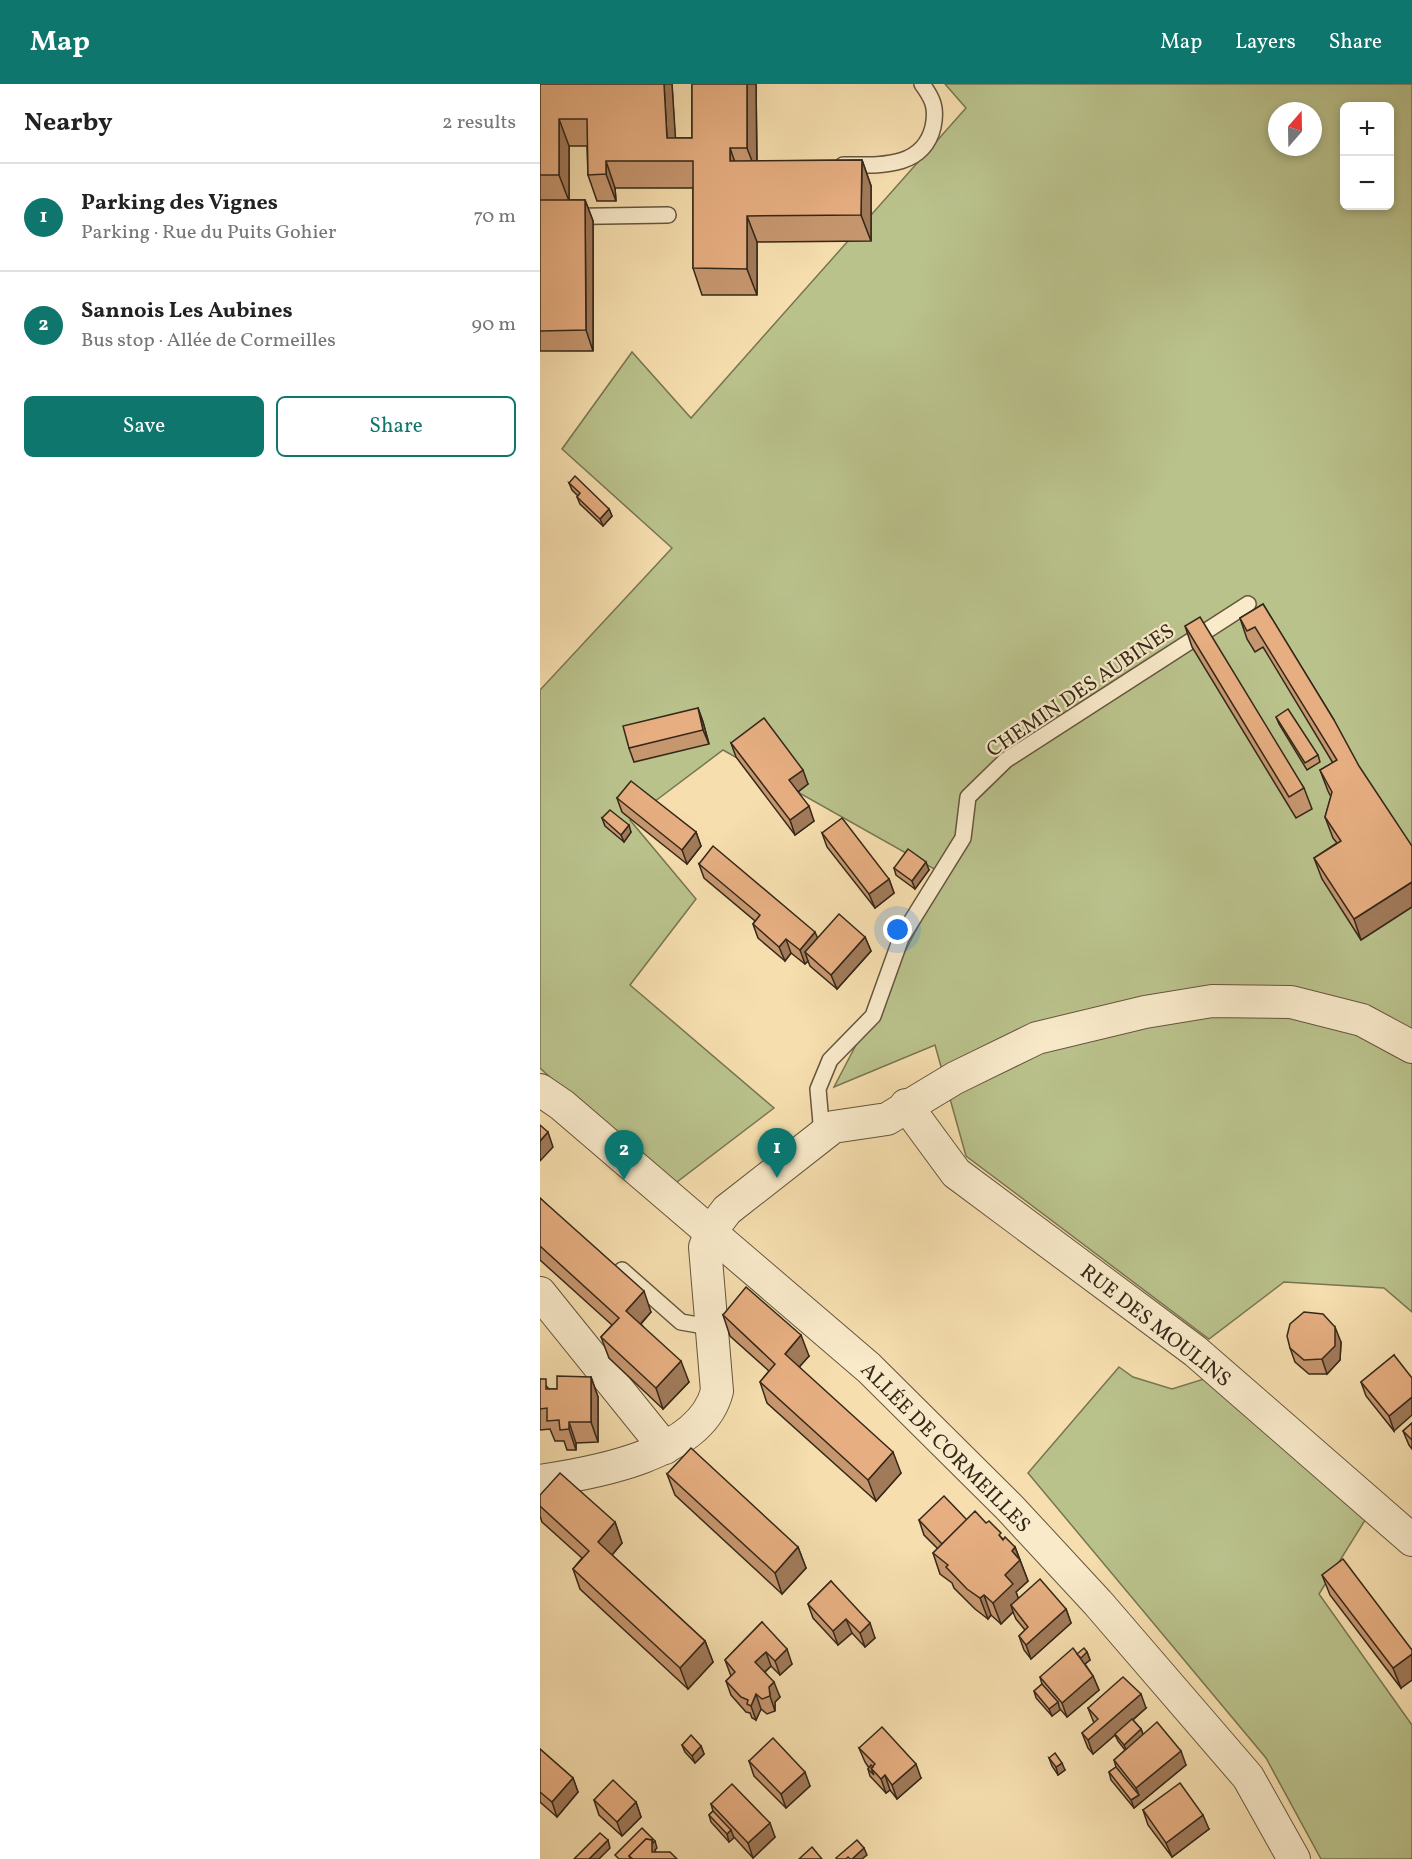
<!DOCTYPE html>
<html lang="en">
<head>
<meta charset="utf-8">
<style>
	:root { --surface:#fff; --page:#f2f2f2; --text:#222; --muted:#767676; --line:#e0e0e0; --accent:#0f766e }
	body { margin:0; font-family:Vollkorn,serif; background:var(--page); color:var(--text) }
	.controls { position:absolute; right:18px; top:18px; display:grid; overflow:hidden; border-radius:9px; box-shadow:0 3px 9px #0003 }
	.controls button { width:54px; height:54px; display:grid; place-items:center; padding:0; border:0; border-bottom:2px solid var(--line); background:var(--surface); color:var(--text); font:30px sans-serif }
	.compass { position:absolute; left:728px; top:18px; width:54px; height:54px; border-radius:50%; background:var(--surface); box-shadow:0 3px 9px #0003; rotate:20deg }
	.you { position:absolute; left:358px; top:846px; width:21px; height:21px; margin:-15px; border:4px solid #fff; border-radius:50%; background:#1a73e8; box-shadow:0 0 0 9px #1a73e833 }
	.badge { display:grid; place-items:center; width:39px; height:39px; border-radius:50%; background:var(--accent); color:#fff; font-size:20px; font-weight:700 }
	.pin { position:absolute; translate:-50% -50px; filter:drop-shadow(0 2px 3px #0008) }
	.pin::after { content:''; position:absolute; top:32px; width:21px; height:18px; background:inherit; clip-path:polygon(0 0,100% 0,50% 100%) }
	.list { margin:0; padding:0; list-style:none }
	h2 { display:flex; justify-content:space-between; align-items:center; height:78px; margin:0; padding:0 24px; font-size:26px }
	h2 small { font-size:20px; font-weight:400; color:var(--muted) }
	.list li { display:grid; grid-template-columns:39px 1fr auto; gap:18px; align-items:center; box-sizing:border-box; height:108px; padding:0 24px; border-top:2px solid var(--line) }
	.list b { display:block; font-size:22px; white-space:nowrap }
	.list p { margin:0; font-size:20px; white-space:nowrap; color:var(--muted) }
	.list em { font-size:20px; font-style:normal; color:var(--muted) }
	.actions { display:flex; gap:12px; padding:18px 24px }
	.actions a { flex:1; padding:14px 0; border:2px solid var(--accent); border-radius:9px; text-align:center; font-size:21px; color:var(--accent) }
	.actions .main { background:var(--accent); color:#fff }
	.map { position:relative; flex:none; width:872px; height:1775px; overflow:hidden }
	header { display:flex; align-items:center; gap:36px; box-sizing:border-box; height:84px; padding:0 30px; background:var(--accent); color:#fff }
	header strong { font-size:28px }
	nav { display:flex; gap:33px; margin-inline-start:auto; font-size:21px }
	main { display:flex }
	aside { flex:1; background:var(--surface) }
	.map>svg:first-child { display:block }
	.green { fill:#bac28c; stroke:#787552; stroke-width:1.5; fill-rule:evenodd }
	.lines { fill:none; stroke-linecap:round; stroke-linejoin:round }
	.lane-casing { stroke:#65563e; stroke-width:18 }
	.street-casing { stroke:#65563e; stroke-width:34 }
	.lane { stroke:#f9eaca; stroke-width:15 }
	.street { stroke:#f9eaca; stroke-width:32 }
	.wall { fill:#c6966f; stroke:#352819; stroke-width:1.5 }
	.shaded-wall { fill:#a17a5a; stroke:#352819; stroke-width:1.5 }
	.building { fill:#e6ae81; stroke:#352819; stroke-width:1.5 }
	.labels { text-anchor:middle; stroke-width:4.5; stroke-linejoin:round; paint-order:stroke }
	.street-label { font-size:21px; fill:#352819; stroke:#f9eaca }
</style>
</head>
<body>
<header>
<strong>Map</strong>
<nav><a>Map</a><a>Layers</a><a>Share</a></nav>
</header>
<main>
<aside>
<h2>Nearby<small>2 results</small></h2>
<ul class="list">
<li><span class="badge">1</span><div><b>Parking des Vignes</b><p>Parking · Rue du Puits Gohier</p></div><em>70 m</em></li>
<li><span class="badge">2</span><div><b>Sannois Les Aubines</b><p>Bus stop · Allée de Cormeilles</p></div><em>90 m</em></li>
</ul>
<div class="actions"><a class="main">Save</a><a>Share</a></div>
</aside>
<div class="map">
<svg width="872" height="1775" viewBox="0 0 872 1775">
	<rect width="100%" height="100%" fill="#f6deae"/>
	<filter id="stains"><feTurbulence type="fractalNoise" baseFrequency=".00333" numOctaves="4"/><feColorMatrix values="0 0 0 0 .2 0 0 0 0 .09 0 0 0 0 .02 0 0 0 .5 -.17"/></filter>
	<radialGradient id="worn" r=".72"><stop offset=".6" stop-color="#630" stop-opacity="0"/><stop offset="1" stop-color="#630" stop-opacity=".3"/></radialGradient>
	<!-- green -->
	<g class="green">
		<path d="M405,0H872V1228L844,1204L744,1198L669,1255L426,1072L395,961L294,1003L405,791L183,666L90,736L156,815L90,901L234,1024L129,1104L0,984V606L132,464L22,365L92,268L151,334L426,24ZM804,22H850V122H804ZM737,27H773V63H737Z"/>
		<path d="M579,1283L593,1293L632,1305L667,1294L827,1433L779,1510L872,1641V1775H781L726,1674L488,1389Z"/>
	</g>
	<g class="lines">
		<defs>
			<g id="lane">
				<path d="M303,81C339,81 383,85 393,43C397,24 393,15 382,0"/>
				<path d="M0,133L128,131"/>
				<path d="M275,1051L281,1039L278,1005L290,976L333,932L361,854L423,754L428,713L466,676L708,520"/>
				<path d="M82,1186L141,1238L170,1243"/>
			</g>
			<g id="street">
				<path d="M0,1006L22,1021L329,1284L470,1424L558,1519L708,1693L754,1775"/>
				<path d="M366,1021L416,1089L655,1267L872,1456"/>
				<path d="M0,1209L125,1364"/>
				<path d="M0,1397C54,1389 161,1371 177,1307L165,1163L171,1147L187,1126L293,1043L347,1035L415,994L497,954L605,928L672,917L751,918L822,936L872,963"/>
			</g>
		</defs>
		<!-- lane casing -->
		<use href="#lane" class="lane-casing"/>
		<!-- street casing -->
		<use href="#street" class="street-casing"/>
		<!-- lane -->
		<use href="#lane" class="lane"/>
		<!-- street -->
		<use href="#street" class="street"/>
	</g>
	<!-- wall -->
	<g class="wall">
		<path d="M0,0H132L135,54H152V0H216L217,77L322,76L331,102V157L217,158V211H162L153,184V104H75L76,117H57L48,91L47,62H29V116H45L53,137V267H0Z"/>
		<path d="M29,399L69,425L72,432L63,442L40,420L37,413L38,412L32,406Z"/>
		<path d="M723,520L794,636L821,856L782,795L774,774L797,759L793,754L785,733L791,713L788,707L780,686L793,679L723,563L715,568L707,555L700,534Z"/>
		<path d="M645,542L764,704L772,725L756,734L652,563Z"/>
		<path d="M158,624L163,638L169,660L94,678L89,664Z"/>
		<path d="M736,633L778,671L780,678L767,686L739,640Z"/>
		<path d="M191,659L268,700L258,708L274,737L255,751L196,673Z"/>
		<path d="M77,714L156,748L161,762L147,780L82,728Z"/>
		<path d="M62,734L91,748L84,758L65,742Z"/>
		<path d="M282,749L349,795L354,809L335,824L287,763Z"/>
		<path d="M159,780L277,854L325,853L331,867L297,905L270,882L268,877L265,880L251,869L245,877L218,854L213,840L215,837L164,794Z"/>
		<path d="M354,784L389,786L375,805L356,791Z"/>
		<path d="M0,1114L111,1228L101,1240L149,1298L123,1325L69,1274L61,1253L72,1241L0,1176Z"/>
		<path d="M183,1231L269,1272L259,1283L361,1389L336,1417L227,1319L220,1298L229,1287L190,1252Z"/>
		<path d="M801,1258L800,1276L787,1290H769L755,1278L750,1264Z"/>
		<path d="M854,1271V1347L826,1312L821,1298Z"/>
		<path d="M51,1293L58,1313V1358L36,1359V1366H27L24,1357H15L10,1345L0,1346V1295L9,1305H17Z"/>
		<path d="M872,1339V1365L869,1361L863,1347Z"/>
		<path d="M127,1390L258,1463L266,1484L242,1510L135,1411Z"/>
		<path d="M0,1411L75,1438L82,1459L72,1471L165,1557L173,1578L148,1605L40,1505L33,1485L42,1474L2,1438L0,1432Z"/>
		<path d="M379,1436H427L446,1439L463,1455L475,1463L488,1497L476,1508L478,1514L526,1525L531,1539L491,1575L484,1566L479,1552L485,1546L476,1535L473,1528L461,1540L451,1531L448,1535L435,1525L414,1504L412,1499L400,1490L393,1469L398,1465L384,1451Z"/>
		<path d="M782,1491L872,1566L861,1604L790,1511Z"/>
		<path d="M291,1497L335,1554L325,1563L312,1549L298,1561L273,1534L268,1520Z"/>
		<path d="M222,1538L252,1580L240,1591L231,1582L225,1588L240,1613L235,1618V1627L227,1630L221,1625L216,1636L212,1634L210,1629L206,1628L191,1611L186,1597L191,1592L185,1576Z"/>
		<path d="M547,1568L550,1576L545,1580L553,1592L559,1606L527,1633L520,1625L512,1632L496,1614L494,1607L502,1600L500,1593L537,1570Z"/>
		<path d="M548,1624H606L593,1636L601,1645L603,1650L646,1681L594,1724L571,1696L569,1688L576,1683L574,1676L585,1666L578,1657L575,1651L553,1670L548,1664L542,1649L554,1639Z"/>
		<path d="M142,1661L161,1662L164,1670L155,1679L145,1668Z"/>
		<path d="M319,1664L381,1694L357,1715L350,1706L346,1709L330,1692L328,1685L329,1684L325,1678Z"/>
		<path d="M0,1665L33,1694L38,1708L17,1733L0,1718Z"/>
		<path d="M509,1674L525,1686L518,1691L512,1682Z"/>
		<path d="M209,1677L270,1702L246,1724L214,1692Z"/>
		<path d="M54,1716L96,1718L101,1733L82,1752L59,1731Z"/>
		<path d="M171,1720L235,1753L213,1774L194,1753L189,1758L171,1738L169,1731L173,1727Z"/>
		<path d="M603,1726L669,1745L632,1773L608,1741Z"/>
	</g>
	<!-- shaded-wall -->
	<g class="shaded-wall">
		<path d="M124,0H132L137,77L127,54Z"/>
		<path d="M207,0H216L217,90L207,64Z"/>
		<path d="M19,35L29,62V117L19,91Z"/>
		<path d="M190,64L199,90L190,77Z"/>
		<path d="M322,76L331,102V157L321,131Z"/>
		<path d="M66,77L75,104L76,117L66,90Z"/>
		<path d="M45,116L53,137V267L46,246Z"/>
		<path d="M207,132L217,158V211L207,185Z"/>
		<path d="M69,425L72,432L63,442L60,435Z"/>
		<path d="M158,624L163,638L169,660L163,646Z"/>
		<path d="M263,686L268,700L255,710L249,696Z"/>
		<path d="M269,722L274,737L255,751L250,736Z"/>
		<path d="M89,741L91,748L84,758L81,751Z"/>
		<path d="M156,748L161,762L147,780L142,766Z"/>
		<path d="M386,778L389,786L375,805L372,797Z"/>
		<path d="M349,795L354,809L335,824L329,810Z"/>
		<path d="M872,798V823L821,856L814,835Z"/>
		<path d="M275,848L281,862L265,868L268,877L265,880L260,866Z"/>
		<path d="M325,853L331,867L297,905L291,891Z"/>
		<path d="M246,855L251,869L245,877L239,863Z"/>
		<path d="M8,1048L13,1063L0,1077V1057Z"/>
		<path d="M104,1207L111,1228L94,1247L86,1227Z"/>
		<path d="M795,1243L801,1258L800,1276L787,1290L782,1275Z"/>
		<path d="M261,1251L269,1272L252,1291L245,1270Z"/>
		<path d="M141,1277L149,1298L123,1325L116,1304Z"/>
		<path d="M51,1293L58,1313V1358L51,1338Z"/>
		<path d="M872,1313V1331L854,1347L849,1332Z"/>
		<path d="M29,1338L36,1359V1366L29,1345Z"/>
		<path d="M353,1368L361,1389L336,1417L328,1396Z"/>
		<path d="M75,1438L82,1459L66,1478L58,1458Z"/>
		<path d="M258,1463L266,1484L242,1510L235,1489Z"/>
		<path d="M475,1463L488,1497L476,1508L481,1521H471L473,1528L461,1540L453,1519L465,1491L472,1467Z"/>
		<path d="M444,1511L451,1531L448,1535L440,1514Z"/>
		<path d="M526,1525L531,1539L491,1575L486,1561Z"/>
		<path d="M306,1535L312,1549L298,1561L293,1547Z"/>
		<path d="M330,1539L335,1554L325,1563L320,1549Z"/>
		<path d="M165,1557L173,1578L148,1605L140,1584Z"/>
		<path d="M247,1565L252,1580L240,1591L235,1577Z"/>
		<path d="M226,1568L231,1582L220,1592L215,1578Z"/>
		<path d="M547,1568L550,1576L542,1582L539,1575Z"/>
		<path d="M872,1570V1596L861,1604L853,1584Z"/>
		<path d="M553,1592L559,1606L527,1633L522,1619Z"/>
		<path d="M234,1598L240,1613L235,1618V1627L230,1612L229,1603Z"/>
		<path d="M216,1610L221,1625L216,1636L211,1622Z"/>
		<path d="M601,1610L606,1624L553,1670L548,1656Z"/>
		<path d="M518,1618L520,1626L512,1632L509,1625Z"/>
		<path d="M601,1645L604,1653L587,1668L584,1661Z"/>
		<path d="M161,1662L164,1670L155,1679L152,1672Z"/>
		<path d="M641,1667L646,1681L594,1724L591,1716L599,1711L596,1704Z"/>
		<path d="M522,1679L525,1686L518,1691L516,1683Z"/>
		<path d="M376,1680L381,1694L357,1715L352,1701Z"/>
		<path d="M265,1688L270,1702L246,1724L241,1710Z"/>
		<path d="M345,1691L350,1706L346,1709L341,1695Z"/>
		<path d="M33,1694L38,1708L17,1733L12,1718Z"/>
		<path d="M96,1718L101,1733L82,1752L77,1738Z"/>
		<path d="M663,1731L669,1745L632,1773L626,1759Z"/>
		<path d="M230,1739L235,1753L213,1774L208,1759Z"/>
		<path d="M191,1746L194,1754L189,1758L187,1750Z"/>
		<path d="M68,1756L70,1764L59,1775H49Z"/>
		<path d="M112,1756L115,1757L117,1764L115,1766L117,1771L106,1775Z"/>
		<path d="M324,1764L327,1771L322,1775H312Z"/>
	</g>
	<!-- building -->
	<g class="building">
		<path d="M0,0H124L127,54H152V0H207V64H190V77L322,76L321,131L207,132V185L153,184V77H66V90L48,91L47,35H19V91H0Z"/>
		<path d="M0,116H45L46,246L0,247Z"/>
		<path d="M35,392L69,425L60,435L37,413L40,409L29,399Z"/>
		<path d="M723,520L794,636L819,682L872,762V798L814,835L774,774L801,757L785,733L792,708L780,686L797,676L715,543L707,547L700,534Z"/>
		<path d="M660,533L764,704L749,713L645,542Z"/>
		<path d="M158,624L163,646L89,664L83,642Z"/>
		<path d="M748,625L778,671L765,679L736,633Z"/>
		<path d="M224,634L263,686L249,696L269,722L250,736L191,659Z"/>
		<path d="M91,697L156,748L142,766L77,714Z"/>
		<path d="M70,726L89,741L81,751L62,734Z"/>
		<path d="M302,734L349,795L329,810L282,749Z"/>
		<path d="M173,762L275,848L260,866L246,855L239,863L213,840L220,831L159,780Z"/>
		<path d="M368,765L386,778L372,797L354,784Z"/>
		<path d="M299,830L325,853L291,891L265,868Z"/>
		<path d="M0,1041L8,1048L0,1057Z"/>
		<path d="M0,1114L104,1207L86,1227L141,1277L116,1304L61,1253L79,1234L0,1162Z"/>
		<path d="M206,1203L261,1251L245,1270L353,1368L328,1396L220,1298L235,1280L183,1231Z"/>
		<path d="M764,1228L783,1230L795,1243V1262L782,1275L764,1276L750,1264L747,1252L750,1240Z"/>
		<path d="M854,1271L872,1294V1313L849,1332L821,1298Z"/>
		<path d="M17,1292L51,1293V1338H29V1345L20,1346L19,1336L7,1337V1324L0,1325V1295H6V1305H17Z"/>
		<path d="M872,1339V1356L863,1347Z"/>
		<path d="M151,1364L258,1463L235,1489L127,1390Z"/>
		<path d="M20,1389L75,1438L58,1458L165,1557L140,1584L33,1485L49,1467L0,1422V1411Z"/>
		<path d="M404,1412L427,1436L402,1460L379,1436Z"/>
		<path d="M435,1427L446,1439L449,1437L461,1449L459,1451L463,1456L465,1453L475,1463L472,1467L480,1476L465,1491L473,1500L453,1519L444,1511L440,1514L427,1505L406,1483L408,1481L393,1469Z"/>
		<path d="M803,1475L872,1566V1570L853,1584L782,1491Z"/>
		<path d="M500,1495L526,1525L486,1561L479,1552L488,1543L471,1521Z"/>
		<path d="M291,1497L330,1539L320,1549L306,1535L293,1547L268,1520Z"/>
		<path d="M222,1538L247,1565L235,1577L226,1568L215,1578L234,1598L229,1603L230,1612L222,1615L216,1610L211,1622L207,1620L208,1616L201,1613L186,1597L195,1588L185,1576Z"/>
		<path d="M533,1564L553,1592L522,1619L500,1593Z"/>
		<path d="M544,1564L547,1568L541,1574L537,1570Z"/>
		<path d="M583,1593L601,1610L548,1656L542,1649L558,1635L548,1624Z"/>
		<path d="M502,1600L518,1618L509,1625L494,1607Z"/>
		<path d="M592,1635L601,1645L584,1661L575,1650Z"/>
		<path d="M617,1638L641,1667L596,1704L574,1676Z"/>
		<path d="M342,1643L376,1680L352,1701L345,1691L341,1695L331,1684L335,1680L319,1664Z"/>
		<path d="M151,1651L161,1662L152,1672L142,1661Z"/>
		<path d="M233,1654L265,1688L241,1710L209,1677Z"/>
		<path d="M0,1665L33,1694L12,1718L0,1708Z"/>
		<path d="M515,1669L522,1679L516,1683L509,1674Z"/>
		<path d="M331,1681L333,1683L331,1684L334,1691L328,1685Z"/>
		<path d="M576,1683L599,1711L591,1716L569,1688Z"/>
		<path d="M73,1696L96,1718L77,1738L54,1716Z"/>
		<path d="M640,1699L663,1731L626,1759L603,1726Z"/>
		<path d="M192,1700L230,1739L208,1759L171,1720Z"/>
		<path d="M173,1727L191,1746L187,1750L169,1731Z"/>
		<path d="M102,1744L115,1757L113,1759L112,1756L106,1755L89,1772L91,1775H79L75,1771Z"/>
		<path d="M60,1749L68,1756L49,1775H34Z"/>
		<path d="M106,1755L112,1756V1768H130L137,1775H93L89,1772Z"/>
		<path d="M317,1756L324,1764L312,1775H310L308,1773L306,1775H297L296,1774Z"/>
		<path d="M272,1763L282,1775H259Z"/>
	</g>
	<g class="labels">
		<!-- street labels -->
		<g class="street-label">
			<text transform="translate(540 606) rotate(-34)" y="7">CHEMIN DES AUBINES</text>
			<text transform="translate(616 1241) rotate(38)" y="7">RUE DES MOULINS</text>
			<text transform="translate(406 1363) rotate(45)" y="7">ALLÉE DE CORMEILLES</text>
		</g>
	</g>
	<rect width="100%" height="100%" filter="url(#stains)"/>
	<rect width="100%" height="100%" fill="url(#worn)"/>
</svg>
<div class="controls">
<button>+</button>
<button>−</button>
</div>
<svg class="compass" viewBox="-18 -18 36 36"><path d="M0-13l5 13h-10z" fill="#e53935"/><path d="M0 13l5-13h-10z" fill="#767676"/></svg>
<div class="you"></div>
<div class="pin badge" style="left:237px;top:1094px">1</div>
<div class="pin badge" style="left:84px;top:1096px">2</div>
</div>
</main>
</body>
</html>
